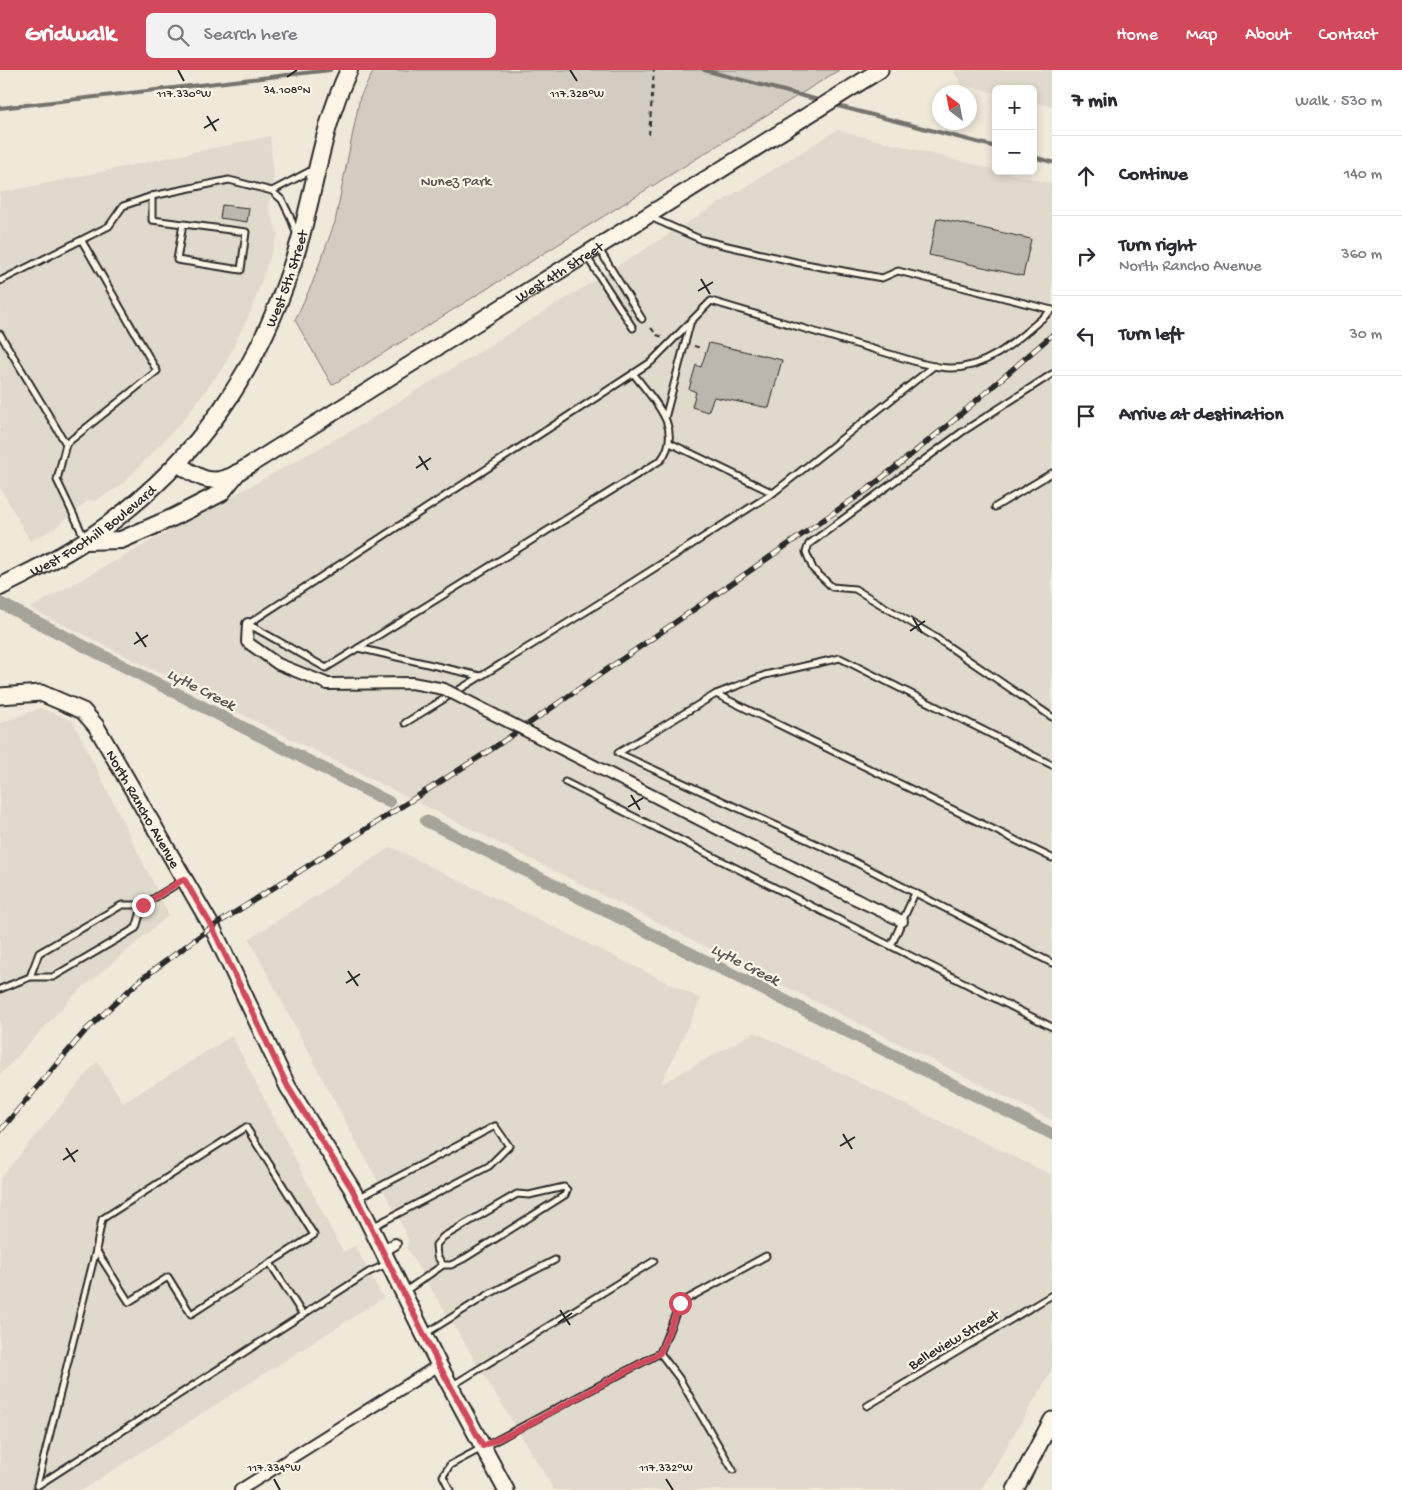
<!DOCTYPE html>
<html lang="en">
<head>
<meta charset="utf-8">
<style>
	:root { --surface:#fff; --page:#f2f2f3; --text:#2b2b33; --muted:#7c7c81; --line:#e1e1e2; --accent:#d1495b }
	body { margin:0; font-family:"Gochi Hand",sans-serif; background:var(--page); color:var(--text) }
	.controls { position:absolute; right:15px; top:15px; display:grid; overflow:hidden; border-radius:8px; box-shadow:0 2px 8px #0003 }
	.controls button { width:45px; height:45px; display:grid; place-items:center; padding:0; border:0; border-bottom:1px solid var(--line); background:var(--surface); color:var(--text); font:25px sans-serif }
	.compass { position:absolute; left:932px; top:15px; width:45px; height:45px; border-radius:50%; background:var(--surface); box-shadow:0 2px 8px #0003; rotate:328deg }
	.stop { position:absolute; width:15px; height:15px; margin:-11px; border:4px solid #d1495b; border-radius:50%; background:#fff }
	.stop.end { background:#d1495b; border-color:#fff; box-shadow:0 1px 5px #0008 }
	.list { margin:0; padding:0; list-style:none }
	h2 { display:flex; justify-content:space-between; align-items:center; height:65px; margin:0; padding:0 20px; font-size:21px }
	h2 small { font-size:16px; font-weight:400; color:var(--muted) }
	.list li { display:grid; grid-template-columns:32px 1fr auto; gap:15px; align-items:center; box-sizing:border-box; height:80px; padding:0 20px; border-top:1px solid var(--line) }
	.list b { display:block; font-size:19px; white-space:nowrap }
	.list p { margin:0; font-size:16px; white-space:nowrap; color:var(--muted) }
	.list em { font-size:16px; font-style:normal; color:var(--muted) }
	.icon { flex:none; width:28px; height:28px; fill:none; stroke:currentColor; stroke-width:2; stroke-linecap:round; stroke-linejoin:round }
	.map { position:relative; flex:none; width:1052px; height:1420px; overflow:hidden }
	header { display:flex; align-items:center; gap:30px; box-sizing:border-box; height:70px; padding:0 25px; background:var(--accent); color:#fff }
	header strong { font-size:24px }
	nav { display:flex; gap:28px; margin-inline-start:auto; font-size:18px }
	.search { width:350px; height:45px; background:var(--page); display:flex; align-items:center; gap:12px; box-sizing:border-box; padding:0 18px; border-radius:8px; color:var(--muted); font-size:19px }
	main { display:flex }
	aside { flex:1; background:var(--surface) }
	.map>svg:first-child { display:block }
	.built { fill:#e0dacc }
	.green { fill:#d2cdc0; stroke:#7e7c76 }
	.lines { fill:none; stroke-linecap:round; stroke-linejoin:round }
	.stream { stroke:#75736d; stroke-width:4 }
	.canal { stroke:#a6a399; stroke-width:12 }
	.building { fill:#bcb7ac; stroke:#2b2b2b }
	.lane-casing { stroke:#2b2b2b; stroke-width:9 }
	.street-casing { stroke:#2b2b2b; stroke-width:14 }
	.secondary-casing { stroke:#2b2b2b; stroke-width:19 }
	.primary-casing { stroke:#2b2b2b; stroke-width:20 }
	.path { stroke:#2b2b2b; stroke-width:2; stroke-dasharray:5 4; stroke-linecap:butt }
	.lane { stroke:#fcf5e5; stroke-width:5 }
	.street { stroke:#fcf5e5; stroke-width:10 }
	.secondary { stroke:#fcf5e5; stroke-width:15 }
	.primary { stroke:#fcf5e5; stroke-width:16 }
	.rail-casing { stroke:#2b2b2b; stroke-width:5.5 }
	.rail { stroke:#fcf5e5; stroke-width:4; stroke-dasharray:11; stroke-linecap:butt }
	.street-bridge-casing { stroke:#2b2b2b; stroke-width:14; stroke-linecap:butt }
	.street-bridge { stroke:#fcf5e5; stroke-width:10 }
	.route { stroke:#d1495b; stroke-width:6 }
	.ticks { fill:none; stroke:#2b2b2b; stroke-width:2 }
	.labels { text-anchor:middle; stroke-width:4.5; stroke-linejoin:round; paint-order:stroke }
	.park-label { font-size:15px; fill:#555450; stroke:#fcf5e5 }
	.street-label { font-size:15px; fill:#2b2b2b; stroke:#fcf5e5 }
	.water-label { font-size:16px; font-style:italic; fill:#565552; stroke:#fcf5e5 }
	.ticks-label { font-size:12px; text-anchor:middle; fill:#2b2b2b; stroke:#fcf5e5; stroke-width:4.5; stroke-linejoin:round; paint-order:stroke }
</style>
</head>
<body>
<header>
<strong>Gridwalk</strong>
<div class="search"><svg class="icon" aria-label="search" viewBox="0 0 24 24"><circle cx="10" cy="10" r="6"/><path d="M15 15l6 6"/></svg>Search here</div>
<nav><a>Home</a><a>Map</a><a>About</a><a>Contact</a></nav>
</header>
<main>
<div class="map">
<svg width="1052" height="1420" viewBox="0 0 1052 1420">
	<rect width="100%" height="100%" fill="#efe9da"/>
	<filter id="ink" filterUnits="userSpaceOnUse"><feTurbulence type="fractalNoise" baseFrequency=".02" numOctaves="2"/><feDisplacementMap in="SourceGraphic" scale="10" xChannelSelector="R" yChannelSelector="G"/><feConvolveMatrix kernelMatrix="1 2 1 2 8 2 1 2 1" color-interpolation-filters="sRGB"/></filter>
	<g filter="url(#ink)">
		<!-- built -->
		<g class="built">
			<path d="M953,0H1052V36L1033,32V19H996V23L961,14Z"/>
			<path d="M837,60L1052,114V1050L30,538L363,354Z"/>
			<path d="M270,66L274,106L268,137L278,164L251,241L224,296L181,353L120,416L95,431L89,430L55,458L30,471L0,417V123Z"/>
			<path d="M41,638L73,651L169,845L73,926L0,1005V653Z"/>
			<path d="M391,777L701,929L661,1014L755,962L1052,1105V1206L1050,1208L1052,1211V1300L981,1420H554L406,1177L409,1172L400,1150L356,1072L249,869Z"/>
			<path d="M232,966L343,1182L355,1176L383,1228L82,1420H0V1109L97,991L123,1033Z"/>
		</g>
		<!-- green -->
		<path class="green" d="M374,0H839L332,315L295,250L312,214L335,152L360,27Z"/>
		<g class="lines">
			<!-- stream -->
			<g class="stream">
				<path d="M704,0L822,31"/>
				<path d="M834,35L996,77"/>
				<path d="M0,38L330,0"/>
				<path d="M1033,87L1052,92"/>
			</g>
			<!-- canal -->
			<g class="canal">
				<path d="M0,533L389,732"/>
				<path d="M426,751L1052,1064"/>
			</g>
		</g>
		<!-- building -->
		<g class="building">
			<path d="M222,135L249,138L247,152L220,148Z"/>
			<path d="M937,148L1031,169L1023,206L929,185Z"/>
			<path d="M709,273L782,290L769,338L714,327L708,342L692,337L696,322L689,319L696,295L701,297Z"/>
		</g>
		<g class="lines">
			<defs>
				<g id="lane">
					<path d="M272,121L312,100"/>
					<path d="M152,126V150L246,162L241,200L177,190L183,154"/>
					<path d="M650,147L702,170L800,193L882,208L898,201L1052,240"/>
					<path d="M599,179L642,249"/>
					<path d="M587,187L633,258"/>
					<path d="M0,211L109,156L123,136L152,126L229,110L272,121L282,130L290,146L297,165"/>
					<path d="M0,264L66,374L157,301L82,171"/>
					<path d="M633,303C652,329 685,358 661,390L326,598L248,554L651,292L711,231L920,293C929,295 940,298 950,298C991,299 1023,264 1052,240"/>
					<path d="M1052,304L962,362L809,474L806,482L813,499L832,517L855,519L935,567L1052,647"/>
					<path d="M665,348L690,254"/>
					<path d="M670,373L773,423"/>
					<path d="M66,374L57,410L85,469"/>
					<path d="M995,437L1052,403"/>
					<path d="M358,578L480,606"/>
					<path d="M716,624L765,605L840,588L1052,695"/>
					<path d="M405,653L590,539L773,423L934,296"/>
					<path d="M565,712L1052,957"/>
					<path d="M1052,788L716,624L618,683L849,789L1052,893"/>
					<path d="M143,835L136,858L53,907H30L39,883L122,835H143L182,811"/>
					<path d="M891,876L915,823"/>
					<path d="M0,919L30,907"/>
					<path d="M358,1128L495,1056L509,1076L489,1096L374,1156"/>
					<path d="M270,1193L191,1244L168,1207L129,1232L96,1180L102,1149L246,1057L314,1165L270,1193L303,1245"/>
					<path d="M404,1222L443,1195H451L465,1188L565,1125L567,1120L564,1117L529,1125L517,1124L443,1167L436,1175L437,1186L443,1195"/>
					<path d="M425,1264L489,1224L555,1190"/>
					<path d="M660,1283L679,1308L733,1400"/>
					<path d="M453,1315L654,1191"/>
					<path d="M867,1336L1052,1225"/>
					<path d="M37,1415L96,1180"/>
					<path d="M37,1416L369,1202L387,1194"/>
					<path d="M450,1420L443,1406L450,1395L660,1283L680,1233L766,1186"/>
				</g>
				<g id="street">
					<path d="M248,554L247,572L278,594L328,614"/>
					<path d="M849,826L902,851"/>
					<path d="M383,1181L395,1174"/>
					<path d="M240,1420L439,1295"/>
				</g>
				<g id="secondary">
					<path id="s1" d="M178,394C200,408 211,417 237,403L880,0"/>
					<path id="s2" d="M0,626L41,623L83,641L96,656L212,857L288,1017L352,1119L439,1295L506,1420"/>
					<path d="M1015,1420L1052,1350"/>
				</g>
				<g id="primary">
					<path d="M85,471L121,470L174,447L221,423L237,403"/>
					<path id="s3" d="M0,517C29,502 60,488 86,470C198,395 265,295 301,166C316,111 324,52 349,0"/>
				</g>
			</defs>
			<!-- lane casing -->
			<use href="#lane" class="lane-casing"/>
			<!-- street casing -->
			<use href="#street" class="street-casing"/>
			<!-- secondary casing -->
			<use href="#secondary" class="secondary-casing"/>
			<!-- primary casing -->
			<use href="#primary" class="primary-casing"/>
			<!-- path -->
			<g class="path">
				<path d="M649,65L654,0"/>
				<path d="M651,258L657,265L663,267"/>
				<path d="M694,276L701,278"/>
			</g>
			<!-- lane -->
			<use href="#lane" class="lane"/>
			<!-- street -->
			<use href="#street" class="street"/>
			<!-- secondary -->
			<use href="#secondary" class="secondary"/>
			<!-- primary -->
			<use href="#primary" class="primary"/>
			<defs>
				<path id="rail" d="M0,1061L86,960L139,911L212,857L495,677L868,419L947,356L1052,265"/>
			</defs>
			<!-- rail casing -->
			<use href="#rail" class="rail-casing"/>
			<!-- rail -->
			<use href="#rail" class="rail"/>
			<defs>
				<path id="street-bridge" d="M328,614L412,613L444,619L849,826"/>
			</defs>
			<!-- street-bridge casing -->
			<use href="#street-bridge" class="street-bridge-casing"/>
			<!-- street-bridge -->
			<use href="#street-bridge" class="street-bridge"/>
		</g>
	</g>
	<g class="lines" filter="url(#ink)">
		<!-- route -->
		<path class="route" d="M143,835L184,809L212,857L288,1017L352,1119L439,1295L483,1376L518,1360L660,1283L680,1233"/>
	</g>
	<!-- ticks -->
	<path class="ticks" d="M178,0L184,11M570,0L577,11M287,7L297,0M207,46L216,61M204,58L219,49M701,209L710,224M698,221L713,212M419,386L428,400M416,398L431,388M913,548L922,563M910,561L925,551M136,562L146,577M134,574L148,565M631,725L640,740M628,737L643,728M348,901L358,916M346,913L360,904M843,1064L852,1079M840,1076L855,1067M66,1078L75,1092M63,1090L78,1080M560,1240L570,1255M558,1253L572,1243M274,1409L280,1420M666,1409L673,1420"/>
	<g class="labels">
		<!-- park labels -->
		<g class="park-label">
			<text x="456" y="115">Nunez Park</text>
		</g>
		<!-- street labels -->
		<g class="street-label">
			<text dy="5" stroke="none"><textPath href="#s1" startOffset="444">West 4th Street</textPath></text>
			<text dy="5" stroke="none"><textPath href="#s3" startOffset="434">West 5th Street</textPath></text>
			<text dy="5" stroke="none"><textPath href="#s3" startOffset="109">West Foothill Boulevard</textPath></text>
			<text dy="5" stroke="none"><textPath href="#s2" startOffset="202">North Rancho Avenue</textPath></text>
			<text transform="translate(953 1269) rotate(-31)" y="5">Belleview Street</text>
		</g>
		<!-- water labels -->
		<g class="water-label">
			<text transform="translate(202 618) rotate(27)" y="6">Lytle Creek</text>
			<text transform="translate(746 893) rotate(27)" y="6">Lytle Creek</text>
		</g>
	</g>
	<g class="ticks-label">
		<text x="287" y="23">34.108°N</text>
		<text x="184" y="27">117.330°W</text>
		<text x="577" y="27">117.328°W</text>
		<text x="274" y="1401">117.334°W</text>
		<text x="666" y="1401">117.332°W</text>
	</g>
</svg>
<div class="controls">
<button>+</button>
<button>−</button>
</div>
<svg class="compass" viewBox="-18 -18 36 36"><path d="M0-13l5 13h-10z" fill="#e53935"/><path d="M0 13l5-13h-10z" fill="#7c7c81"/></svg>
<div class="stop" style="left:680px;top:1233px"></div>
<div class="stop end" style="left:143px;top:835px"></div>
</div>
<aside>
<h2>7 min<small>Walk · 530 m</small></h2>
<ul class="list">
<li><svg class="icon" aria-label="ahead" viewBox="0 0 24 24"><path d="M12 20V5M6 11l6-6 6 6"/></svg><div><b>Continue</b></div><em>140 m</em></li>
<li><svg class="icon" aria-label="right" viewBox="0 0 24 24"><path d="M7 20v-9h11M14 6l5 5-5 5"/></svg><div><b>Turn right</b><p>North Rancho Avenue</p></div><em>360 m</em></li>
<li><svg class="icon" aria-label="left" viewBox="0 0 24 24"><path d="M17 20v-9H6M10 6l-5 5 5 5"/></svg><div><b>Turn left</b></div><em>30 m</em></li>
<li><svg class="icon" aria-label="arrive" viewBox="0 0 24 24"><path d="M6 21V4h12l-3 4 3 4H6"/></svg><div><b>Arrive at destination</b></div></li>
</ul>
</aside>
</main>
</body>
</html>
